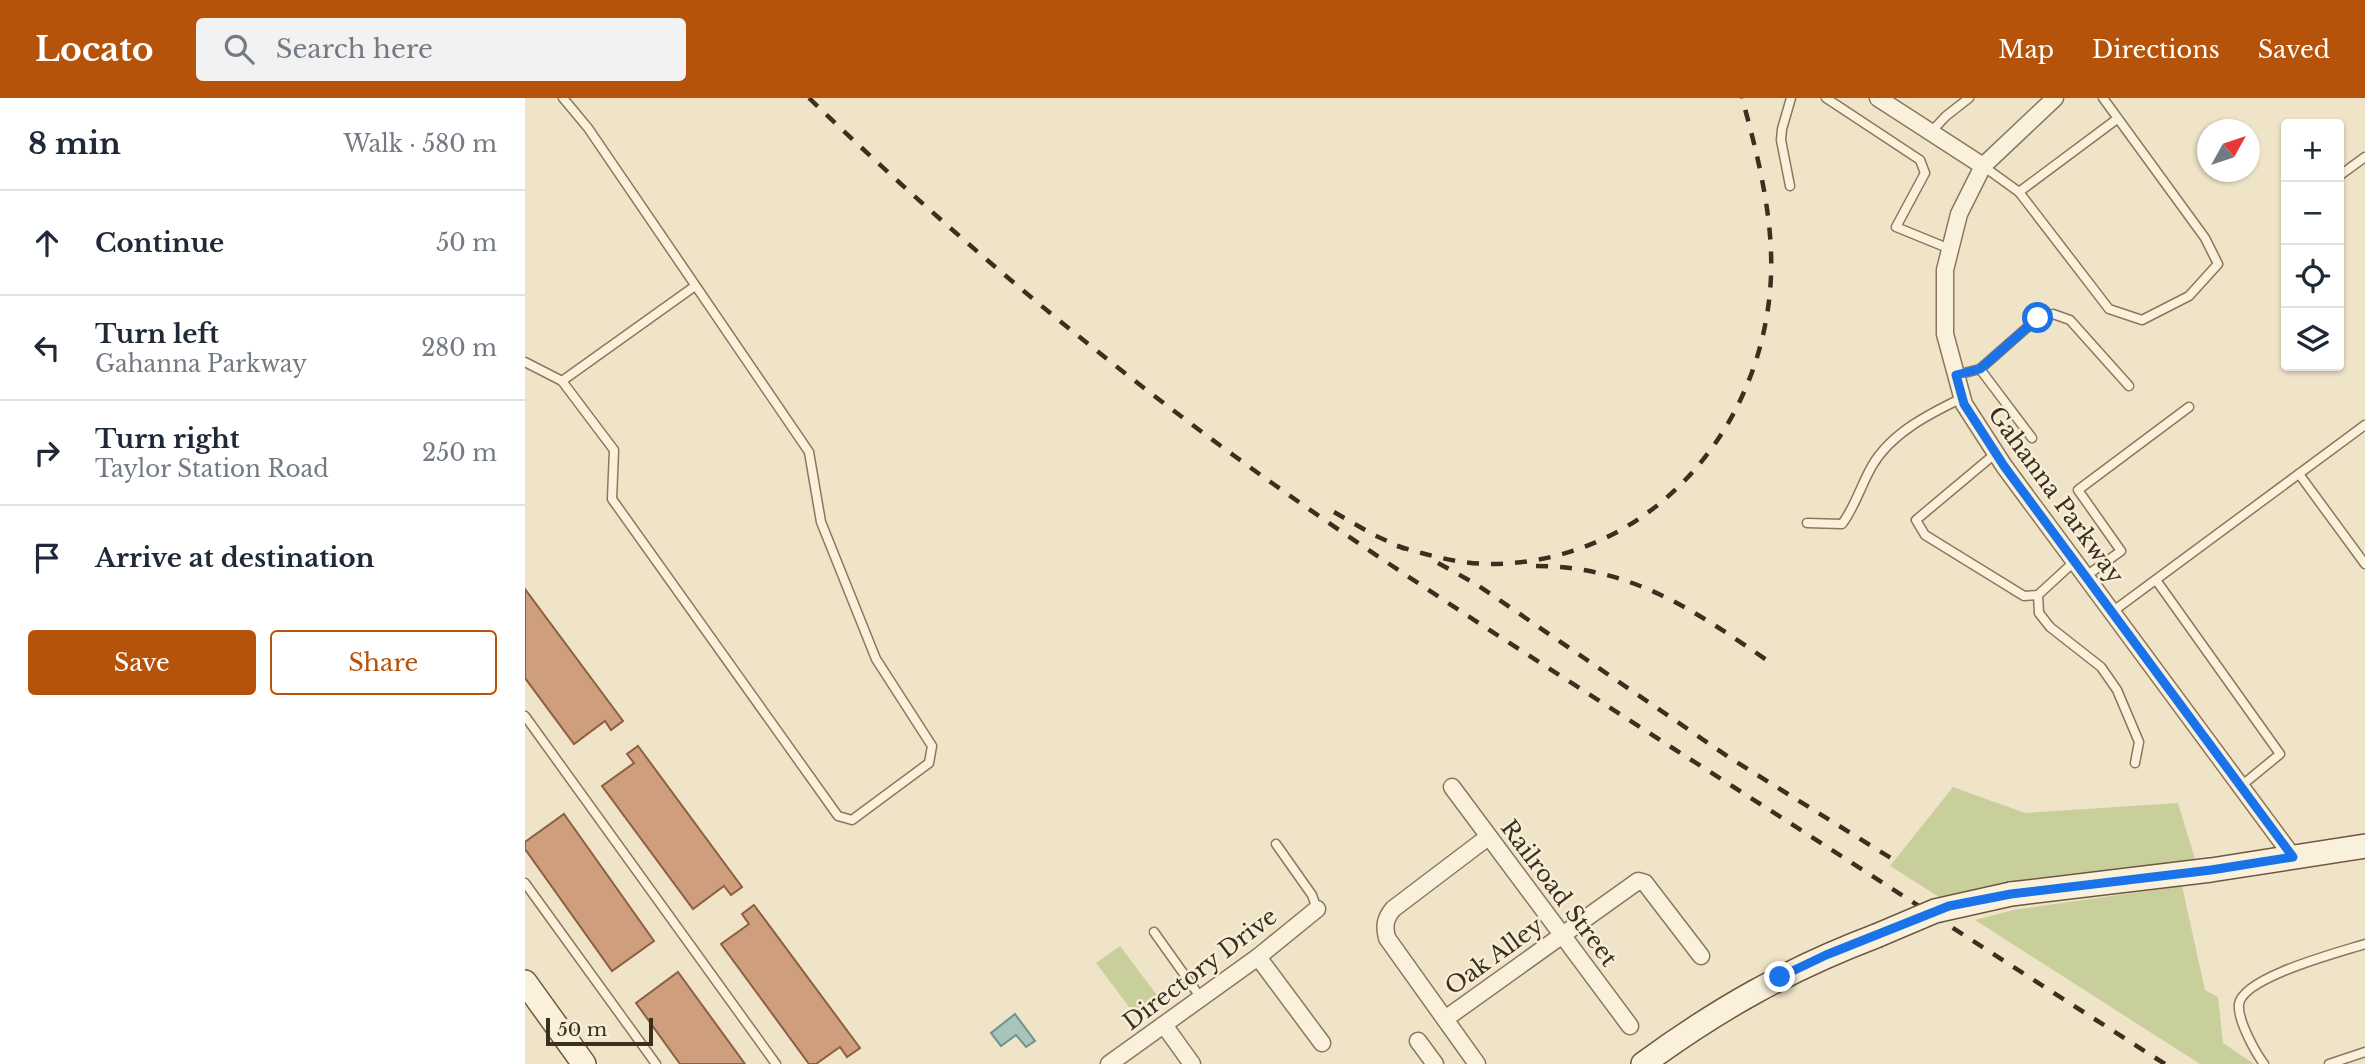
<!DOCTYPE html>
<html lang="en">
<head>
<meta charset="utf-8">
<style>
	:root { --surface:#fff; --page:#f2f2f3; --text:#1f2937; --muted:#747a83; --line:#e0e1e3; --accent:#b45309 }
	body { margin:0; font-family:"Libre Baskerville",serif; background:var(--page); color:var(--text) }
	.controls { position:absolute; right:21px; top:21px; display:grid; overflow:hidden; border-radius:7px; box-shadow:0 2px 5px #0004 }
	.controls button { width:63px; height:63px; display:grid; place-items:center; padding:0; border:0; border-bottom:2px solid var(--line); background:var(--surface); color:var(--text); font:35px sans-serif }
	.compass { position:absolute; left:1672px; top:21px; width:63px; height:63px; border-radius:50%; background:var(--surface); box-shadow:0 2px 5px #0004; rotate:50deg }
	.scale { position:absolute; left:21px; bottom:18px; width:107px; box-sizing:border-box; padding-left:7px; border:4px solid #3d2e20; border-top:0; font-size:19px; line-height:24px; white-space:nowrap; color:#3d2e20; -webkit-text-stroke:5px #f7eed8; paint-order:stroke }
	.stop { position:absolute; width:21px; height:21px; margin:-16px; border:5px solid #1a73e8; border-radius:50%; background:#fff }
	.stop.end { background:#1a73e8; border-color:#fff; box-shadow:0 2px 7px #0008 }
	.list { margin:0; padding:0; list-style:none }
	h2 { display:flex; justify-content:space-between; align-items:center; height:91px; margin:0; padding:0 28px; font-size:30px }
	h2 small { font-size:23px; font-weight:400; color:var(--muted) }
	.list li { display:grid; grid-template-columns:46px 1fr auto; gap:21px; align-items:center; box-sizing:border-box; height:105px; padding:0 28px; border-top:2px solid var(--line) }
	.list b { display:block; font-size:26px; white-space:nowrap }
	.list p { margin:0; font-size:23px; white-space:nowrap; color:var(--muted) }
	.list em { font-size:23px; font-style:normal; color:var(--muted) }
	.actions { display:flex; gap:14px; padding:21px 28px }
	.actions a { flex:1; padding:16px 0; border:2px solid var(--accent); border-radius:7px; text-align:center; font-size:24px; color:var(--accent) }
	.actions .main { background:var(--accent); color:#fff }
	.icon { flex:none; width:38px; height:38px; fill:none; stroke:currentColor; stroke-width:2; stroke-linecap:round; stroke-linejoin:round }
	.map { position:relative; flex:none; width:1840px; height:966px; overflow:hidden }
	header { display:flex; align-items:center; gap:42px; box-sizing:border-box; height:98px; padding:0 35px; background:var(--accent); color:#fff }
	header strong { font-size:33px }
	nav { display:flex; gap:38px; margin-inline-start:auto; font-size:24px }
	.search { width:490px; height:63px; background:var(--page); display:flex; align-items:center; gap:18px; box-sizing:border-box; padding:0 24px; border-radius:7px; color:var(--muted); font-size:26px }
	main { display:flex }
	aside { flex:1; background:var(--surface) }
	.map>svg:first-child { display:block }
	.green { fill:#c9cf9b }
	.water { fill:#a9c4bc; stroke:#6f938a; stroke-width:2 }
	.building { fill:#cf9f7d; stroke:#8d5f41; stroke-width:2 }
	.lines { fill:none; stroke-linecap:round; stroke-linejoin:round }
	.lane-casing { stroke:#8d765c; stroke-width:11 }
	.street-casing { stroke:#8d765c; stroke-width:19 }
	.secondary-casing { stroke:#6f573f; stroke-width:26 }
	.lane { stroke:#faf1dc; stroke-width:8 }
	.street { stroke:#faf1dc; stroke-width:16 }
	.secondary { stroke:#faf1dc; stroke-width:23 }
	.rail { stroke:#3d2e20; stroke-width:4.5; stroke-dasharray:12 12; stroke-linecap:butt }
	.secondary-bridge-casing { stroke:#6f573f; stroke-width:26; stroke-linecap:butt }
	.secondary-bridge { stroke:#faf1dc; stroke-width:23 }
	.route { stroke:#1a73e8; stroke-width:9 }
	.labels { text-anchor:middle; stroke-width:5; stroke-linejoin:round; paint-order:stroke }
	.street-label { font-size:23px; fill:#3d2e20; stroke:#f7eed8 }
</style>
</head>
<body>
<header>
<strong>Locato</strong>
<div class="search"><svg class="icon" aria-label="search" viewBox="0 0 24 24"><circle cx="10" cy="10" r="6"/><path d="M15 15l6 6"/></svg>Search here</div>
<nav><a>Map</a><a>Directions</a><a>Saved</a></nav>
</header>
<main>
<aside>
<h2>8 min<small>Walk · 580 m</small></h2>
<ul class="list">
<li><svg class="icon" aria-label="ahead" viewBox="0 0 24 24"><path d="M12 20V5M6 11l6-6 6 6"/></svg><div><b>Continue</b></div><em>50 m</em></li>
<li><svg class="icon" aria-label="left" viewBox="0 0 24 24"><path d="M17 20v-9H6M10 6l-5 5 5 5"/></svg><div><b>Turn left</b><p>Gahanna Parkway</p></div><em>280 m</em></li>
<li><svg class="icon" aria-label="right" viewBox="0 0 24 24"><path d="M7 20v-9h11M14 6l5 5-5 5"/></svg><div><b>Turn right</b><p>Taylor Station Road</p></div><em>250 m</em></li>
<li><svg class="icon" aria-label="arrive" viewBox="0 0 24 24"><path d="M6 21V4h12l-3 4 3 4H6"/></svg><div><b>Arrive at destination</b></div></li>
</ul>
<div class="actions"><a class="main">Save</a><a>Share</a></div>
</aside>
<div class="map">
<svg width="1840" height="966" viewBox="0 0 1840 966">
	<rect width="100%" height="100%" fill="#f0e4c8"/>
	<!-- green -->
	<g class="green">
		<path d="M1428,689L1500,715L1653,705L1670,761L1480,790L1422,804L1365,768Z"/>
		<path d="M1657,788L1680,892L1693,899L1698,945L1729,966H1675L1450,822L1488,812Z"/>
		<path d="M595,848L634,900L610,917L571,865Z"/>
	</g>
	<!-- water -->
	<path class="water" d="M490,916L510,943L501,949L491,937L476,948L466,935Z"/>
	<!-- building -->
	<g class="building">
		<path d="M0,491L98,623L86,632L80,623L49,646L0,580Z"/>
		<path d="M113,648L217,789L206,797L199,788L168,811L77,688L109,665L102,656Z"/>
		<path d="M39,716L129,843L87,873L0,751V744Z"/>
		<path d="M229,807L335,950L322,959L315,949L291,966H284L196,846L224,826L217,816Z"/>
		<path d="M153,874L220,966H155L111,905Z"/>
	</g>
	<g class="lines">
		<defs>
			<g id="lane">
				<path d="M1301,0L1395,62L1400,75L1371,129L1425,151"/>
				<path d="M1405,35L1421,18L1444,0"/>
				<path d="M1458,68L1494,94L1584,211L1617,222L1664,198L1693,166L1680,140L1578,0"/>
				<path d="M1814,78L1840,59"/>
				<path d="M1265,88L1256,42L1257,31L1266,0"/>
				<path d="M1494,94L1592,21"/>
				<path d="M0,264L37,283L89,352L87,401L313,718L327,722L404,665L407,648L351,561L296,424L284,354L63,30L38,0"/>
				<path d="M1455,271L1507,340"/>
				<path d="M1431,277L1455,271L1513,220L1528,216L1545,222L1604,288"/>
				<path d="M37,283L170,188"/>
				<path d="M1471,355L1391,422L1400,437L1499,498L1513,497L1550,463"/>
				<path d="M1774,376L1840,466"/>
				<path d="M1282,425L1317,426C1330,409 1336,387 1347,368C1366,335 1404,316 1437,300"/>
				<path d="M1561,478L1596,453L1553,392L1664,309"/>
				<path d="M1631,482L1755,656L1716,688"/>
				<path d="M1513,497L1514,515L1525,529L1576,569L1592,592L1614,644L1610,665"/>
				<path d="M1587,514L1840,327"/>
				<path d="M0,618L251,966"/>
				<path d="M751,746L787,797L792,811"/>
				<path d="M0,785L131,966"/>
				<path d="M629,834L676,900"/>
				<path d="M1739,966C1730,954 1712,921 1714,906C1718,879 1815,854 1840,846"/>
				<path d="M1804,966L1840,954"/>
			</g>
			<g id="street">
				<path d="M1353,0L1458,68"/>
				<path d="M1530,0L1458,68L1434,116L1420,172V236L1439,306L1479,368L1768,759"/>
				<path d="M927,689L1105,928"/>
				<path d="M733,859L797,945"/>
				<path d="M920,921L1113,783L1120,785L1176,858"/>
				<path d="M639,927L667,966"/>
				<path d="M893,943L910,966"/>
				<path d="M584,966L733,859L792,811"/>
				<path d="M952,966L862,840C859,828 860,821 868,811L963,739"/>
			</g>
			<g id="secondary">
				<path d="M1486,796L1686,772L1840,748"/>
				<path d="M0,884L59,966"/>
				<path d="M1118,966C1193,911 1264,871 1351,838"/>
			</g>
		</defs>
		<!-- lane casing -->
		<use href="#lane" class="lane-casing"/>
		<!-- street casing -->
		<use href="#street" class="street-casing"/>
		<!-- secondary casing -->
		<use href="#secondary" class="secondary-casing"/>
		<!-- lane -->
		<use href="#lane" class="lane"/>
		<!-- street -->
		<use href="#street" class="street"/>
		<!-- secondary -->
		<use href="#secondary" class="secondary"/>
		<!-- rail -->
		<g class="rail">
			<path d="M284,0C415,126 554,244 700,351C844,457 996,552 1146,649C1311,754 1475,861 1640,966"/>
			<path d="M809,414L849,437L880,451"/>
			<path d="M872,448C903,457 933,466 966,466C1119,465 1232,340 1245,193C1251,130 1234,61 1217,0"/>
			<path d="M913,465L951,486L1205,660L1369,762"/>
			<path d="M1011,468C1108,468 1173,515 1249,567"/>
		</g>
		<defs>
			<path id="secondary-bridge" d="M1351,838L1410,813L1486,796"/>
		</defs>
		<!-- secondary-bridge casing -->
		<use href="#secondary-bridge" class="secondary-bridge-casing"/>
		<!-- secondary-bridge -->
		<use href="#secondary-bridge" class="secondary-bridge"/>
	</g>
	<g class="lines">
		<!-- route -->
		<path class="route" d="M1255,879L1301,857L1424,808L1486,796L1686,772L1768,759L1479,368L1439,306L1431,277L1455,271L1513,220"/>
	</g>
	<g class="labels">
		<!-- street labels -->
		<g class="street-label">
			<text transform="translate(1531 397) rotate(54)" y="8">Gahanna Parkway</text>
			<text transform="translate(1034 795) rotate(53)" y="8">Railroad Street</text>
			<text transform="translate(969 858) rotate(-36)" y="8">Oak Alley</text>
			<text transform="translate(675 871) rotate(-37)" y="8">Directory Drive</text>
		</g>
	</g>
</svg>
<div class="controls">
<button>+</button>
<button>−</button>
<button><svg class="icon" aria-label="locate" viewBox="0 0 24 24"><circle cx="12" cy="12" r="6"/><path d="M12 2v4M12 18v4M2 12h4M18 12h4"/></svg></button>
<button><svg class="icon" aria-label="layers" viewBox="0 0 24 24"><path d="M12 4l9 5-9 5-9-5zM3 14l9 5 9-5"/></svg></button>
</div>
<svg class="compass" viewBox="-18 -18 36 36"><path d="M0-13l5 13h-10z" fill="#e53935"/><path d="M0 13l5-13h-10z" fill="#747a83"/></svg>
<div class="scale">50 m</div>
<div class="stop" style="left:1513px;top:220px"></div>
<div class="stop end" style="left:1255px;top:879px"></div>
</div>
</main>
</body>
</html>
